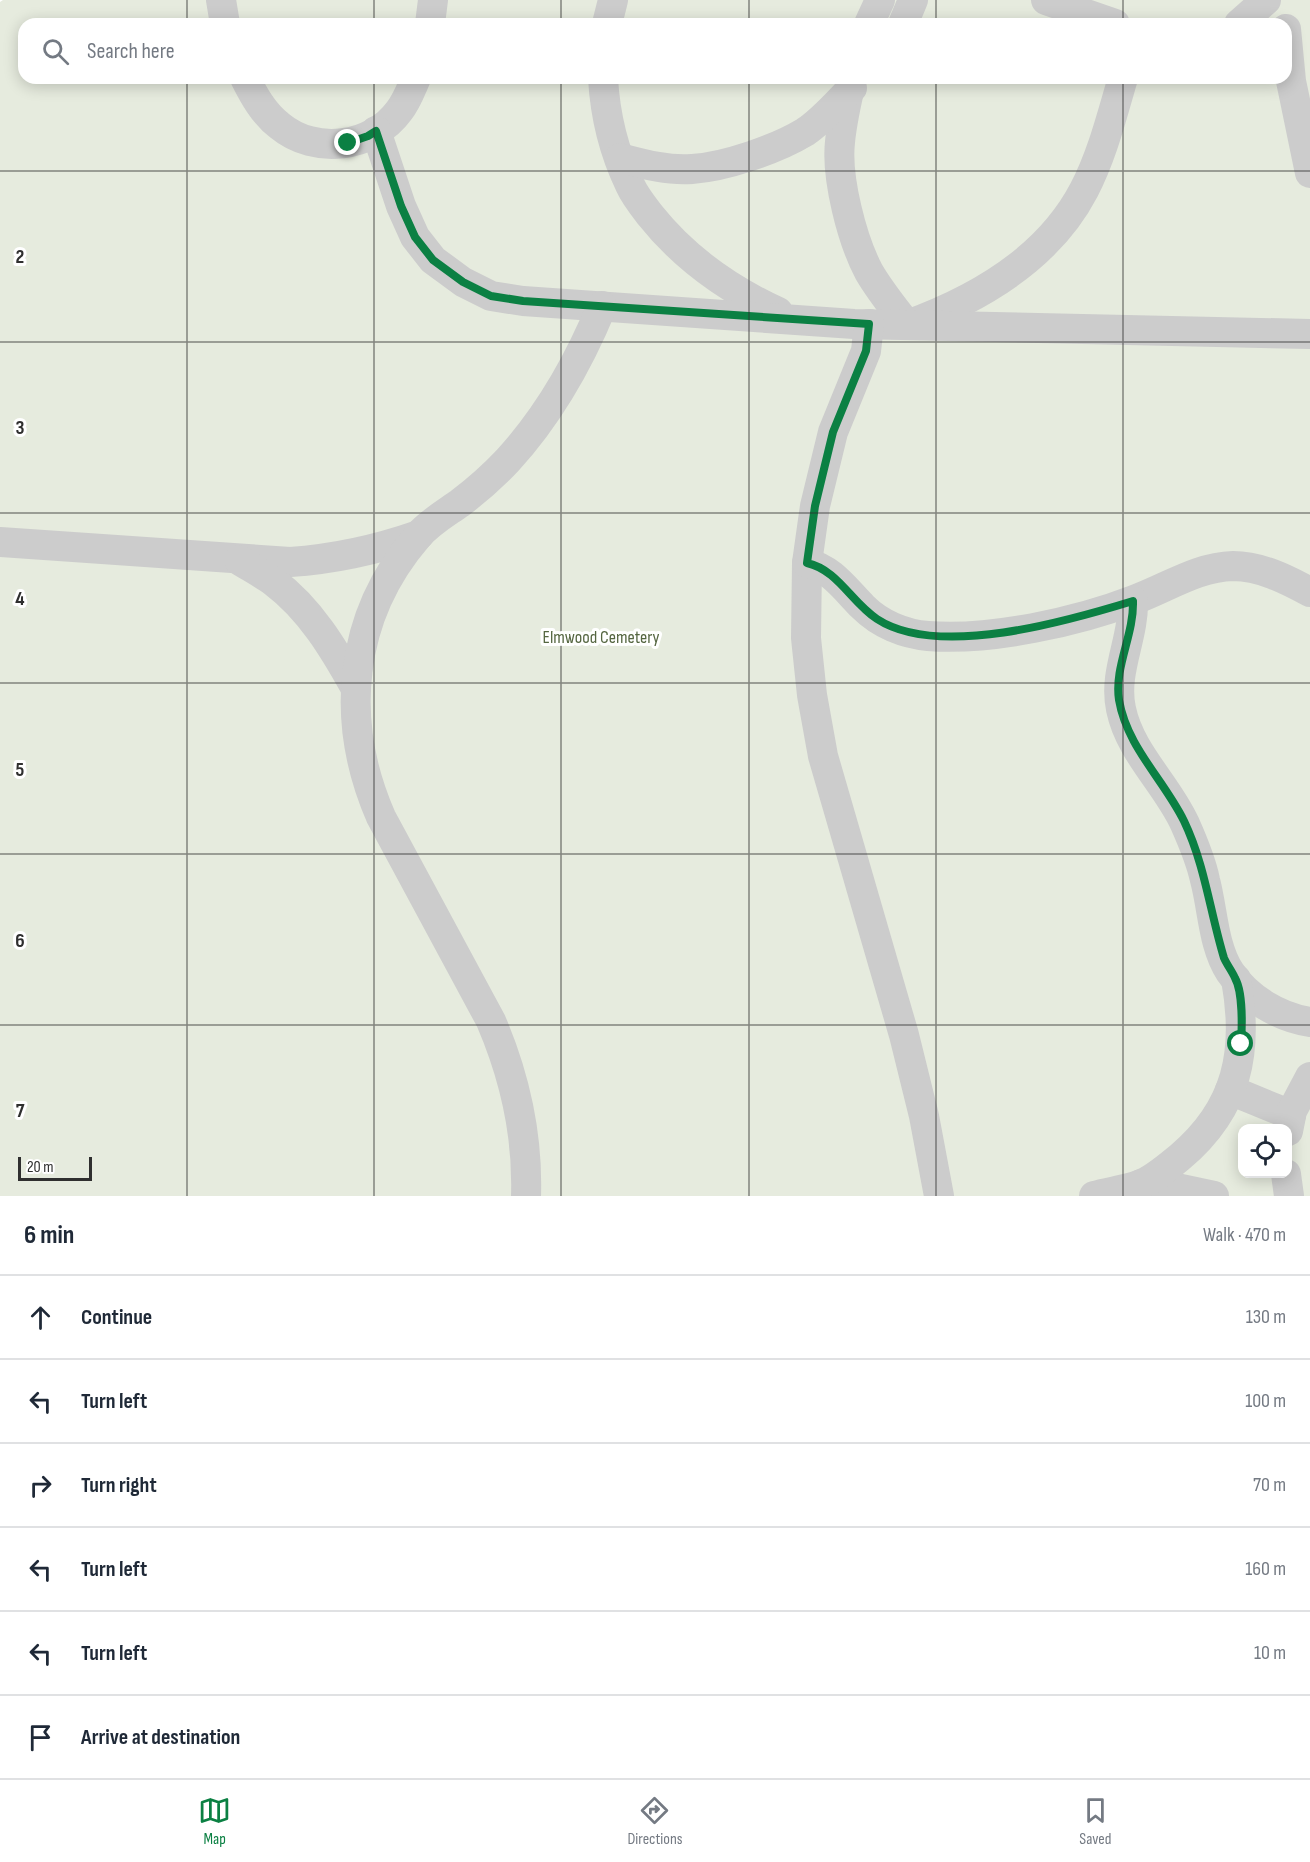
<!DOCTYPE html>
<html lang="en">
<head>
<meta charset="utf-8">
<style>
	:root { --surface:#fff; --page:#f2f2f3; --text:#1f2937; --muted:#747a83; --line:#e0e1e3; --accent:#0b8043 }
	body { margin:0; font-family:"Sofia Sans Condensed",sans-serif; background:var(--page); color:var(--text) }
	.controls { position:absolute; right:18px; bottom:18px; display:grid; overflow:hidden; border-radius:12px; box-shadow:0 3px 15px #0003 }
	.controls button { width:54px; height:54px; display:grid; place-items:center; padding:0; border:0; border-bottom:2px solid var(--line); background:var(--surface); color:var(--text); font:30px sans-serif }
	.scale { position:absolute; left:18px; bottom:15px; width:74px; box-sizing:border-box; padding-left:6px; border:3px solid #2f2f2f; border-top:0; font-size:16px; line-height:21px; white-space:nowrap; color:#2f2f2f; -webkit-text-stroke:4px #fff; paint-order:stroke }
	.stop { position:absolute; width:18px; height:18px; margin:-14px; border:4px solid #0b8043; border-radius:50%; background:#fff }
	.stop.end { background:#0b8043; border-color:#fff; box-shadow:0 2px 6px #0008 }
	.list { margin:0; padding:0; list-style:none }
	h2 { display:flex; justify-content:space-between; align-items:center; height:78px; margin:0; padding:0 24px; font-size:26px }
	h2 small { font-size:20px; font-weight:400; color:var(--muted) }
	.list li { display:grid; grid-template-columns:39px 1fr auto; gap:18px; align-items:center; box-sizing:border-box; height:84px; padding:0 24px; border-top:2px solid var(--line) }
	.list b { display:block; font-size:22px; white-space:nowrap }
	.list em { font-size:20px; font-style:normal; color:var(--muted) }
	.icon { flex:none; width:33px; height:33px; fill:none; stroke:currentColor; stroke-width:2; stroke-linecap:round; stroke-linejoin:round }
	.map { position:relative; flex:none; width:1310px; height:1196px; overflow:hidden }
	.search { position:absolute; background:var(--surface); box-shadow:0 3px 15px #0003; left:18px; right:18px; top:18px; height:66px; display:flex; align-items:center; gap:15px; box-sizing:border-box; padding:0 21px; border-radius:18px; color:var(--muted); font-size:22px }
	.sheet { height:582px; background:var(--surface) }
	nav { display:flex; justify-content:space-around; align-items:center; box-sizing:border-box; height:84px; border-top:2px solid var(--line); background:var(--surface); font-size:16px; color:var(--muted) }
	nav a { display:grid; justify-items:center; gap:3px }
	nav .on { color:var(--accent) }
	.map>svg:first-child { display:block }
	.green { fill:#e6ebde; fill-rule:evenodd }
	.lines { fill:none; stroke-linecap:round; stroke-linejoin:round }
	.minor { stroke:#ccc; stroke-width:30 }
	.route { stroke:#0b8043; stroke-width:8 }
	.grid { fill:none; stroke:#2f2f2f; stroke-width:1.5; stroke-opacity:0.55 }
	.labels { text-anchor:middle; stroke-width:6; stroke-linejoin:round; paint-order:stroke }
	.park-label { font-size:18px; fill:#556641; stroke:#fff }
	.grid-label { font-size:20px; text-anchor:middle; font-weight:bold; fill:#2f2f2f; stroke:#fff; stroke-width:6; stroke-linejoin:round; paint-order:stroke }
</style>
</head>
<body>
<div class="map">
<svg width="1310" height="1196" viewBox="0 0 1310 1196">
	<rect width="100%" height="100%" fill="#fff"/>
	<!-- green -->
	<path class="green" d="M3,0H1310V1196H0V2ZM24,24H1286V78H24ZM1242,1128H1288V1174H1242Z"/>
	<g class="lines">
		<!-- minor -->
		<g class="minor">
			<path d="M221,0L225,24"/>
			<path d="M1046,0L1115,24"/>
			<path d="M430,24L433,0"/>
			<path d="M607,24L613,0"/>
			<path d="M869,24L880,0"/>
			<path d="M903,24L913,0"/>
			<path d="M1239,24L1266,0"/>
			<path d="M1286,29L1291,81L1310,173"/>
			<path d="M245,78C254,96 264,114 280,126C315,155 372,148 399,111C407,101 411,89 416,78"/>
			<path d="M603,78C605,114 614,152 630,185C635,196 643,206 650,215C685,259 728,289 778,312"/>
			<path d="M852,78C847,99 842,121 840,142C836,178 852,240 869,272C880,291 894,308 907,325C979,299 1048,259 1084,190C1102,156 1112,115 1123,78"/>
			<path d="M376,131L401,206L415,237L433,260L463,282L491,296L523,301L854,324L1310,334"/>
			<path d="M620,158C643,164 668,171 692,169C725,167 777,149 805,132C823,120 837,103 852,88"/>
			<path d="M869,324L866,351L833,432L815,506L807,563L806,638L812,695L823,756L904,1035L924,1116L939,1196"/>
			<path d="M0,542L290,562C335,559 376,550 419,535"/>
			<path d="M239,560C250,567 263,574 274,582C310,609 334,649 355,687"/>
			<path d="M807,563C832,569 845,589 863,607C880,624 904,634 928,636C990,641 1077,622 1134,600C1167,588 1197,567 1233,566C1260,566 1286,579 1310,592"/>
			<path d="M1133,601C1134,638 1113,672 1121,709C1130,753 1167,784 1185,824C1193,842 1201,861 1205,880C1213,910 1213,946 1230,972C1248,999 1279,1017 1310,1022"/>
			<path d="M1230,1090L1291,1115"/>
			<path d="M1288,1131L1292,1111L1310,1077"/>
			<path d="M1286,1174L1289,1196"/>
			<path d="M1141,1184L1167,1186L1214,1196"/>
			<path d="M526,1196C528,1134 515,1077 491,1021L381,817C339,721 348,617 418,536C430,522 446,513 460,503C477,490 494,475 508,460C549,415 579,362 602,306"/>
			<path d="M1094,1196C1109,1192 1125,1190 1139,1185C1153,1180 1169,1166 1180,1157C1238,1108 1249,1051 1236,979"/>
		</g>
	</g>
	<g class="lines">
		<!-- route -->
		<path class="route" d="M348,143L368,136L376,131L401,206L415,237L433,260L463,282L491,296L523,301L869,324L866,351L833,432L815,506L807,563C838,570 851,602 877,619C938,659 1068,621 1133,601C1134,635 1114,667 1119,700C1127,747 1164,780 1184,821C1205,865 1210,912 1224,958C1227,965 1232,971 1235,978C1243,992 1242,1028 1241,1044"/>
	</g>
	<!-- grid -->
	<path class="grid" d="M187,0V24M374,0V24M561,0V24M749,0V24M936,0V24M1123,0V24M187,78V1196M374,78V1196M561,78V1196M749,78V1196M936,78V1196M1123,78V1196M0,171H1310M0,342H1310M0,513H1310M0,683H1310M0,854H1310M0,1025H1310"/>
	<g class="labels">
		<!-- park labels -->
		<g class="park-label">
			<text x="601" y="643">Elmwood Cemetery</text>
		</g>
	</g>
	<g class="grid-label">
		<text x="20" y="263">2</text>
		<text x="20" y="434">3</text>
		<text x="20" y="605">4</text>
		<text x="20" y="776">5</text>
		<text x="20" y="947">6</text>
		<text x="20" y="1117">7</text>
	</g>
</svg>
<div class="controls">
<button><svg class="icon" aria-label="locate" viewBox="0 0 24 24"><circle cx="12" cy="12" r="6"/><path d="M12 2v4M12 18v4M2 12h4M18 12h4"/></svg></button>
</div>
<div class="scale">20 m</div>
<div class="stop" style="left:1241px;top:1044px"></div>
<div class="stop end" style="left:348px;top:143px"></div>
<div class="search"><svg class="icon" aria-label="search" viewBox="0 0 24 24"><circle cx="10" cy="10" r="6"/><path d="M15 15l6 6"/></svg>Search here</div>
</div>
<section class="sheet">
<h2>6 min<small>Walk · 470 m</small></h2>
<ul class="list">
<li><svg class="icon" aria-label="ahead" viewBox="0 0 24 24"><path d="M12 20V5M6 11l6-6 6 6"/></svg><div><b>Continue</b></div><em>130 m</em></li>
<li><svg class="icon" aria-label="left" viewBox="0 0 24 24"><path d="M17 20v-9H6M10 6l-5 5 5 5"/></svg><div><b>Turn left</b></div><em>100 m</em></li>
<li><svg class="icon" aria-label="right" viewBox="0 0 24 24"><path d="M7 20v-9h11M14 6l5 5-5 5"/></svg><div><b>Turn right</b></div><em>70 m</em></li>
<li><svg class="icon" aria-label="left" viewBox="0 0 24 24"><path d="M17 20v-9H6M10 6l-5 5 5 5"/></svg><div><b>Turn left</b></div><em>160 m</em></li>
<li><svg class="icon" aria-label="left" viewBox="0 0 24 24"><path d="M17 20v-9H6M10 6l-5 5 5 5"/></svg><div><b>Turn left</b></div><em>10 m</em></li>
<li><svg class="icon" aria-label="arrive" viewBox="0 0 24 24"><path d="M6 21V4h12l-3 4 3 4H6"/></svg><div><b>Arrive at destination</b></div></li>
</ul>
</section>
<nav>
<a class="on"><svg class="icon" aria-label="map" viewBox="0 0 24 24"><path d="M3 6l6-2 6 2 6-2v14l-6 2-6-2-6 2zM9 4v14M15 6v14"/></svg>Map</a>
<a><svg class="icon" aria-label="directions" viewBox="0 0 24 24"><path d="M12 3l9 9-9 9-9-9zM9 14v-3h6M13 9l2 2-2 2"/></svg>Directions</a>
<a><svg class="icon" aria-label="saved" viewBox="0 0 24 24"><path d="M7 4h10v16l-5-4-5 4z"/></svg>Saved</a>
</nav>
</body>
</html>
